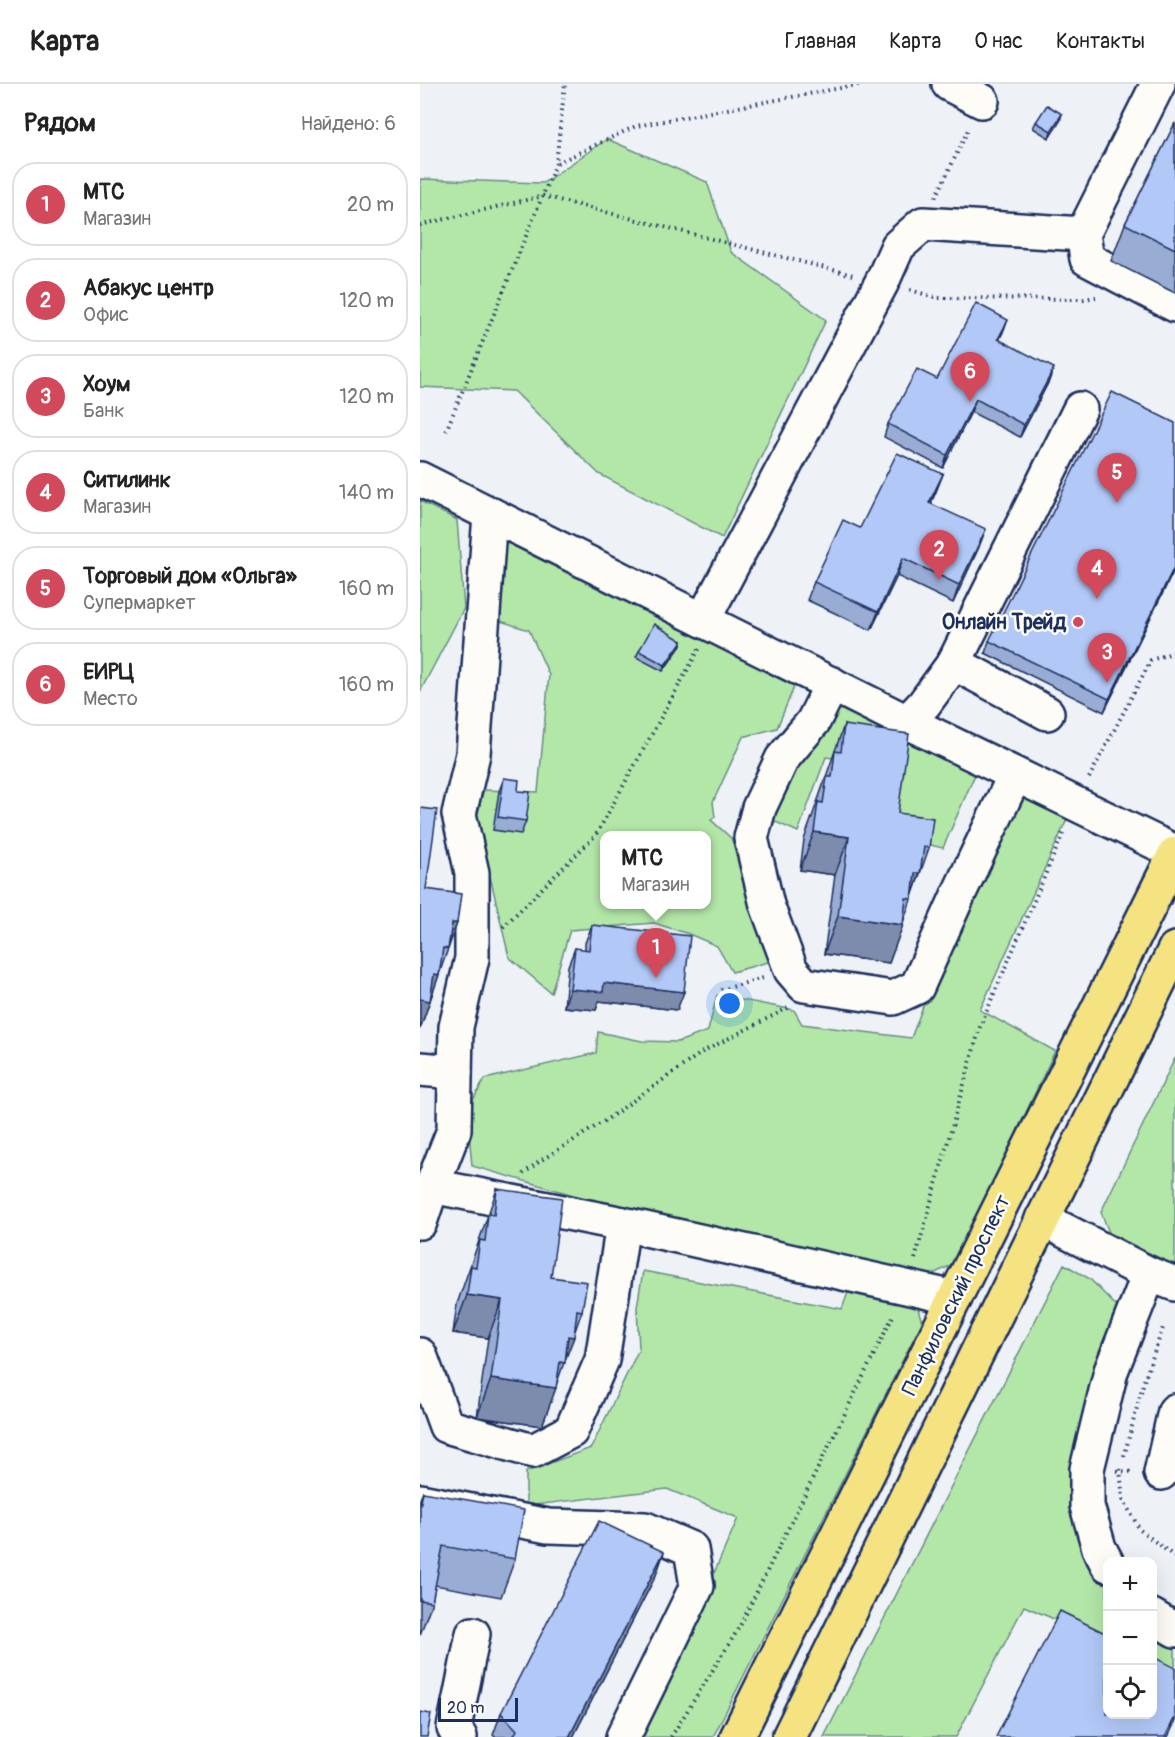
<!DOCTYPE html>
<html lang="ru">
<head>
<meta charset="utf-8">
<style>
	:root { --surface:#fff; --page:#f2f2f2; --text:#222; --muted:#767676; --line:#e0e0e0; --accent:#d1495b }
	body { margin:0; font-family:Pangolin,sans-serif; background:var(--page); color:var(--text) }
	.controls { position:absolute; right:18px; bottom:18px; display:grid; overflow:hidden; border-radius:12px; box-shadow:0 6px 24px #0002 }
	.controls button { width:54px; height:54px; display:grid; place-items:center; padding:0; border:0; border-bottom:2px solid var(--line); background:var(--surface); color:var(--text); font:30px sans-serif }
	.scale { position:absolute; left:18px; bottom:15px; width:80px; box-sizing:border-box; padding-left:6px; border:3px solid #1b2f5e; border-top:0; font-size:16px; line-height:21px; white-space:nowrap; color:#1b2f5e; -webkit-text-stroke:4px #fdfcf7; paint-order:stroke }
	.you { position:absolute; left:310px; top:920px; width:21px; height:21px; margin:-15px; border:4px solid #fff; border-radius:50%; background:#1a73e8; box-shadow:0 0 0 9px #1a73e833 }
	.badge { display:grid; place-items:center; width:39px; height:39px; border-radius:50%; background:var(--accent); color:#fff; font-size:20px; font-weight:700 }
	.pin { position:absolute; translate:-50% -50px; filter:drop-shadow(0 2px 3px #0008) }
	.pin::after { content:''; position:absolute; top:32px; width:21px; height:18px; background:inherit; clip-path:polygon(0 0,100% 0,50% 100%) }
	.popup { position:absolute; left:180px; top:747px; width:111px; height:78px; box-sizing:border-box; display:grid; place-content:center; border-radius:12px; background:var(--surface); filter:drop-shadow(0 2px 4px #0005); font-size:20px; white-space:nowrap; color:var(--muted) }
	.popup b { font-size:22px; color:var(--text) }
	.popup::after { content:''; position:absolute; left:50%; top:100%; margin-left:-12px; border:12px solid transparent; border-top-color:var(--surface) }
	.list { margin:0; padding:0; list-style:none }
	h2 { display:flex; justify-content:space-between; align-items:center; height:78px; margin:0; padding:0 24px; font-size:26px }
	h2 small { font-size:20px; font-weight:400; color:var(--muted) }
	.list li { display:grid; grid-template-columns:39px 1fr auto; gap:18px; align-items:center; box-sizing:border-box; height:84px; margin:0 12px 12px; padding:0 12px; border:2px solid var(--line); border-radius:24px }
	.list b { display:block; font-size:22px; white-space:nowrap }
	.list p { margin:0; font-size:20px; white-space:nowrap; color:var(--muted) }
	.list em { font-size:20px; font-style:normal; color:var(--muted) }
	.icon { flex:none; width:33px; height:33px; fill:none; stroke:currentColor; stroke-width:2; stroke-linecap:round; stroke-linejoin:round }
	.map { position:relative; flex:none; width:755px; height:1653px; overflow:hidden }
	header { display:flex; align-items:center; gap:36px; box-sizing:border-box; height:84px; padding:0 30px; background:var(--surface); border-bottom:2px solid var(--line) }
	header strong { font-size:28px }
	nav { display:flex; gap:33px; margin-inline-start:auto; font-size:21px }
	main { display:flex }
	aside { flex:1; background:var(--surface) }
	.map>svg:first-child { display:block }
	.green { fill:#b3e7a8; stroke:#678b83; stroke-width:1.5; fill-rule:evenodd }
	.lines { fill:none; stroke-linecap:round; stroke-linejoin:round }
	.minor-casing { stroke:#1b2f5e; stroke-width:38 }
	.major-casing { stroke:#1b2f5e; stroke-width:38 }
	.path { stroke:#1b2f5e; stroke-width:4; stroke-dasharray:1.5 4.5; stroke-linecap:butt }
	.minor { stroke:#fdfcf7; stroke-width:33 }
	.major { stroke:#f5e382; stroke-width:33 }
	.wall { fill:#99acd4; stroke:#1b2f5e; stroke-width:1.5 }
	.shaded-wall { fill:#7d8cad; stroke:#1b2f5e; stroke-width:1.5 }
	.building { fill:#b2c8f7; stroke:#1b2f5e; stroke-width:1.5 }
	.poi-dot { fill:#d1495b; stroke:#fdfcf7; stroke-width:2 }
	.labels { text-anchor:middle; stroke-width:5; stroke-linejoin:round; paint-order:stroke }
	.poi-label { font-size:21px; font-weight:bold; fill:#1b2f5e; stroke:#fdfcf7; text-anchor:end }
	.street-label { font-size:21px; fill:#1b2f5e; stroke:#fdfcf7 }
</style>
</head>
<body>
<header>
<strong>Карта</strong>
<nav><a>Главная</a><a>Карта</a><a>О нас</a><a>Контакты</a></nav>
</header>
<main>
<aside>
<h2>Рядом<small>Найдено: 6</small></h2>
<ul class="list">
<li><span class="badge">1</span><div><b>МТС</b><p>Магазин</p></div><em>20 m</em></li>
<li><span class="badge">2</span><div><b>Абакус центр</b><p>Офис</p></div><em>120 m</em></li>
<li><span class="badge">3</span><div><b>Хоум</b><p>Банк</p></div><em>120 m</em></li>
<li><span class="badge">4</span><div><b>Ситилинк</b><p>Магазин</p></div><em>140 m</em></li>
<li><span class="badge">5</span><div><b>Торговый дом «Ольга»</b><p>Супермаркет</p></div><em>160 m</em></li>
<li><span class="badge">6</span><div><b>ЕИРЦ</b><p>Место</p></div><em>160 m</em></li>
</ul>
</aside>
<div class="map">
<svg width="755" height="1653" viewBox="0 0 755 1653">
	<rect width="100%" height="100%" fill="#eef2f7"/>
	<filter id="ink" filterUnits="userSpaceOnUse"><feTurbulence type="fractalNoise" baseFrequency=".0167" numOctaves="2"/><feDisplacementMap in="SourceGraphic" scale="12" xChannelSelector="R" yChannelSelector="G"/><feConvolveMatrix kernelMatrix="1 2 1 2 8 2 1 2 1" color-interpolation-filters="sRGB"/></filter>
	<g filter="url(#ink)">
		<!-- green -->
		<g class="green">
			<path d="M187,55L287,98L311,168L406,236L302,454L179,390L94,307L0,303V95L123,99Z"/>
			<path d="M0,417L37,436L44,524L0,608Z"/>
			<path d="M82,449L376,598L357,644L323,653L293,718L295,733L291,736L311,754L359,875L312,888L297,862L269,850L234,839L150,846L131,909L89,873L69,788L52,741L63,706L118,708L129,591L109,546L74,535ZM185,752H287V820H185Z"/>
			<path d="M414,620L556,688L523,764L470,752L477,682L406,673L378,748L351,736L379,678Z"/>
			<path d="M594,705L650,729L560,926L635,967L534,1180L507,1193L256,1140L52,1082L47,1026L65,995L176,969L178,948L222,957L258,958L288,947L297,911L374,926L382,940L491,954L508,909Z"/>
			<path d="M755,974V1181L690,1151L681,1128Z"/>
			<path d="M644,1180L670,1195L703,1229L651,1404L687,1493V1558L604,1522L536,1653H404Z"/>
			<path d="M223,1187L422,1225L434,1192L493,1208L502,1238L293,1653H223L318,1434L247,1405L106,1422V1388L171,1364L219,1265L217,1223Z"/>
			<path d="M732,1529L755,1547V1586L733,1577Z"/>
		</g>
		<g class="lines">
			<defs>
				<g id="minor">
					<path d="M529,0L562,17"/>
					<path d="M738,0L663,150L667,175L755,221"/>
					<path d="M0,395L487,638L755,768"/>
					<path d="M283,536L462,198L478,162L503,140L663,150"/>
					<path d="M534,579L627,629"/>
					<path d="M412,600L393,638L362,675L339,724L331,754L347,821L371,886L384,901L473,914L497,903L540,807L595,691"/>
					<path d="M487,638L504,620L534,579L660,325"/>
					<path d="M0,985L35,988"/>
					<path d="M12,1102L203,1140L535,1214"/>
					<path d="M622,1135L729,1190L755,1200"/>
					<path d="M0,1138L12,1102L34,1046L36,943L52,874V789L39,730L53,670L70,430"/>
					<path d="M0,1271L26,1342L113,1367L151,1347L182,1276L203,1140"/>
					<path d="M741,1389L755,1327"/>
					<path d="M0,1417L128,1442L225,1445L271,1465L277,1502L203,1653"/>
					<path d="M688,1481L679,1464L667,1422V1385L691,1287L729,1190"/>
					<path d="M732,1532L755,1546"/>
					<path d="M40,1653L34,1644L53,1550"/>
				</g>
				<g id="major">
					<path d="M317,1653L755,770"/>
					<path d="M369,1653L755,865"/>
				</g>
			</defs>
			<!-- minor casing -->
			<use href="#minor" class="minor-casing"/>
			<!-- major casing -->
			<use href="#major" class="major-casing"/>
			<!-- path -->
			<g class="path">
				<path d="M137,79L216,42L442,0"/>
				<path d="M516,113L549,44"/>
				<path d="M0,141L123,112L433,191"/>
				<path d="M490,206L518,214L664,215L676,213"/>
				<path d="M26,347L136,79L145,0"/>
				<path d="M669,694L731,576L755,568"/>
				<path d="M83,843L176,751L279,565"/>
				<path d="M301,906L343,894"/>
				<path d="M103,1090L120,1077L183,1038L284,967L368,924"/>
				<path d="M495,1175L560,943L644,747"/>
				<path d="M704,1372L724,1297L744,1241"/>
				<path d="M700,1385L703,1415L720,1446L755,1473"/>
				<path d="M697,1387L714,1388"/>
				<path d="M251,1653L319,1544L474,1230"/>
			</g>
			<!-- minor -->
			<use href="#minor" class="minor"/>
			<!-- major -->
			<use href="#major" class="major"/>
		</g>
		<!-- wall -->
		<g class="wall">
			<path d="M640,37L629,54L613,44L616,38Z"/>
			<path d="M755,39V209L691,177L705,140Z"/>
			<path d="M583,248L579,256L629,297L600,353L551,328L523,384L464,353L468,340L517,295Z"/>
			<path d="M523,390L511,419L559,463L533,519L477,492L451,546L387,516L394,498L440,444Z"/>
			<path d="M755,484L684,628L565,569L569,557Z"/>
			<path d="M262,557L260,563L243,587L216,573L219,567Z"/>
			<path d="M424,641L478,729L509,764L469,879L404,870L415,791L380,786L384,756Z"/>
			<path d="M84,694L98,707L106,737L101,750L73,746L79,707Z"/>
			<path d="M0,724L6,805L37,839L0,945Z"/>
			<path d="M172,841L257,926L179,917L176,926L144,923L148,882L155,864L165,866V859Z"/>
			<path d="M77,1105L131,1193L162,1227L122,1342L57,1333L68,1254L33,1249L37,1220Z"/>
			<path d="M3,1408L95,1475L81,1513L15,1501L12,1518L0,1551V1415Z"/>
			<path d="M244,1468L236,1491L153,1653H75L73,1651L81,1629Z"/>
		</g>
		<!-- shaded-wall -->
		<g class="shaded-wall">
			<path d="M642,30L640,37L629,54L631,47Z"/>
			<path d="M588,236L583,248L573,268L578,255Z"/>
			<path d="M634,284L629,297L600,353L604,341Z"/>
			<path d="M556,315L551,328L523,384L527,371Z"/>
			<path d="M523,390L516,408L503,436L509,419Z"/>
			<path d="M566,445L559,463L533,519L539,501Z"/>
			<path d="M483,474L477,492L451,546L458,528Z"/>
			<path d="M755,481V484L684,628L689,615Z"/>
			<path d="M262,557L260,563L243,587L245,581Z"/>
			<path d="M394,748L429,753L415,791L380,786Z"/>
			<path d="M495,789H500L491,815Z"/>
			<path d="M418,832L483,841L469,879L404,870Z"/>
			<path d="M32,839H37L28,865Z"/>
			<path d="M14,890L19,891L0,945V915Z"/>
			<path d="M184,899L264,908L257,926L179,917L176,926L144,923L150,905Z"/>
			<path d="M47,1211L82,1216L68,1254L33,1249Z"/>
			<path d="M148,1252L154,1253L144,1279Z"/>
			<path d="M71,1295L136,1304L122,1342L57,1333Z"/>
			<path d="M244,1468L236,1491L153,1653H149Z"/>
			<path d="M755,1633V1638L748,1653H745Z"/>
		</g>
		<!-- building -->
		<g class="building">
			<path d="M627,21L642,30L631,47L616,38Z"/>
			<path d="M755,39V165L705,140Z"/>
			<path d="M556,219L588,236L578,255L634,284L604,341L556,315L527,371L468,340L497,285L517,295Z"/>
			<path d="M692,308L755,339V481L689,615L569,557Z"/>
			<path d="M477,369L523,390L509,419L566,445L539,501L483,474L458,528L394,498L423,436L440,444Z"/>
			<path d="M234,540L262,557L245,581L219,567Z"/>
			<path d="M424,641L489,650L478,729L513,734L509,764L504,763L500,789H495L492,815L486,814L483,841L418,832L429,753L394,748L398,718L403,719L407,693H412L415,667L421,668Z"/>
			<path d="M84,694L99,696L98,707L110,708L106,737L78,733Z"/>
			<path d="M0,724L17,726L6,805L41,810L37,839H32L28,865L23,864L19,891L14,890L10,917L0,915Z"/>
			<path d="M172,841L270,852L264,908L184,899L183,908L150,905L155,864L169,866Z"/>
			<path d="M77,1105L142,1114L131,1193L167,1198L162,1227L157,1226L154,1253L148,1252L145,1279L140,1278L136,1304L71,1295L82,1216L47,1211L51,1182L56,1183L60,1156L65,1157L68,1130L74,1131Z"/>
			<path d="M3,1408L104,1426L95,1475L23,1462L12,1518L0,1516V1417L1,1418Z"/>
			<path d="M179,1437L244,1468L149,1653H93L97,1646L81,1629Z"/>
			<path d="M640,1527L687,1550V1630H732V1572L755,1584V1633L745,1653H576Z"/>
			<path d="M0,1628L11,1630L7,1653H0Z"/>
		</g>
	</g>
	<!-- markers -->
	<circle class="poi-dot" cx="658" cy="538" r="6"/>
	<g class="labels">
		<!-- poi labels -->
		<g class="poi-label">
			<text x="646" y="545">Онлайн Трейд</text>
		</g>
		<!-- street labels -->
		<g class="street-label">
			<text transform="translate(536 1211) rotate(-64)" y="7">Панфиловский проспект</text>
		</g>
	</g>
</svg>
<div class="controls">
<button>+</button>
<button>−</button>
<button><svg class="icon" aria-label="locate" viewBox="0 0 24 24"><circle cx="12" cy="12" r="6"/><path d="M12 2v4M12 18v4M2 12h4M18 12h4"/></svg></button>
</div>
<div class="scale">20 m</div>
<div class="you"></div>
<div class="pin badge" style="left:236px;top:894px">1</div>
<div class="popup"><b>МТС</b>Магазин</div>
<div class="pin badge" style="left:519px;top:496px">2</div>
<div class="pin badge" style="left:687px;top:599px">3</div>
<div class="pin badge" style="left:677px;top:515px">4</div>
<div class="pin badge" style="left:697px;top:419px">5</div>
<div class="pin badge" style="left:550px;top:318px">6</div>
</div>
</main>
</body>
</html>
